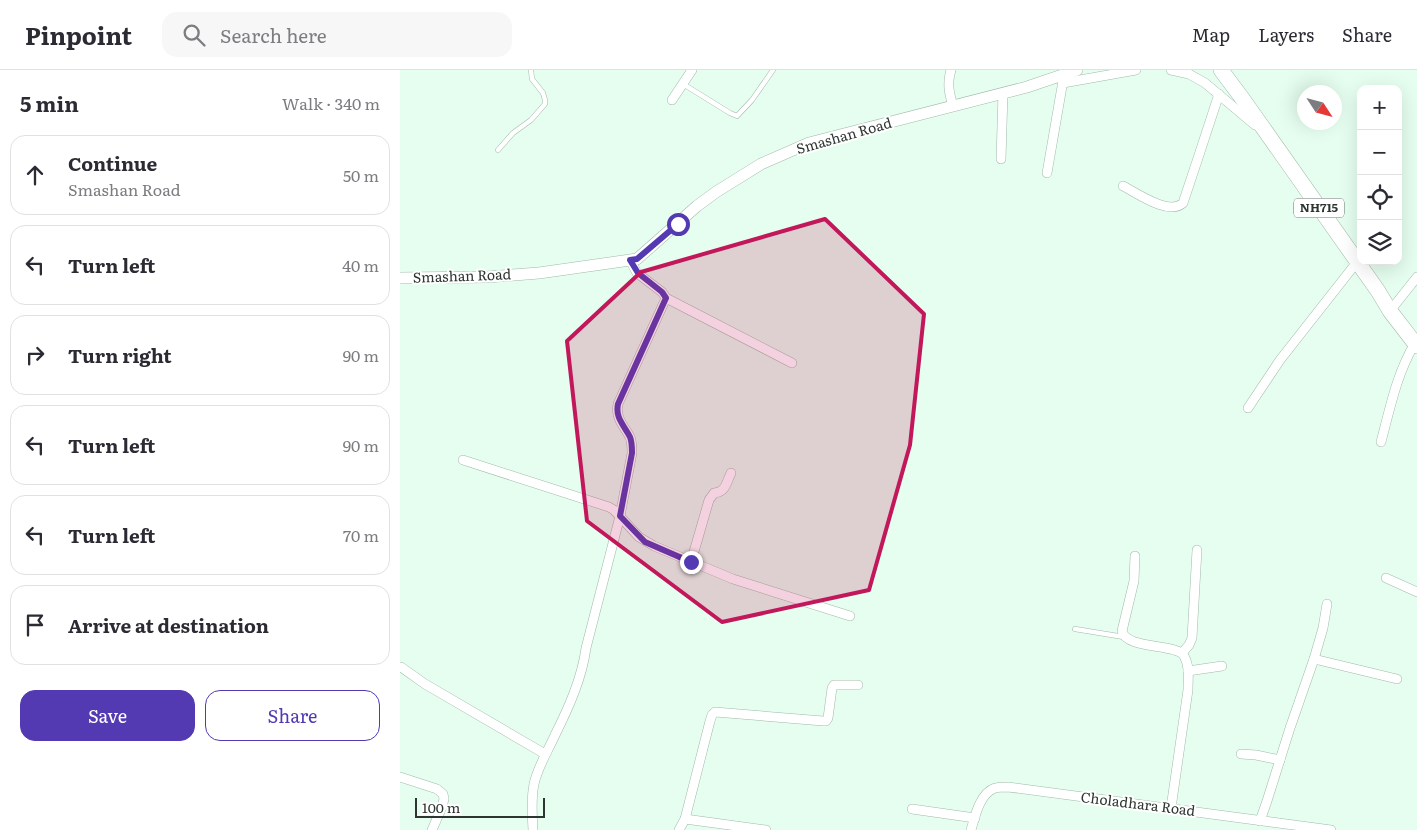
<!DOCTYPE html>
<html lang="en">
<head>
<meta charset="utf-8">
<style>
	:root { --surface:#fff; --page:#f7f7f7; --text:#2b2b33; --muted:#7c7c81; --line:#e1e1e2; --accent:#533ab2 }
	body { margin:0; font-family:Literata,serif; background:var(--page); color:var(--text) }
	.controls { position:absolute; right:15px; top:15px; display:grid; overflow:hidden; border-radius:10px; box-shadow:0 5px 20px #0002 }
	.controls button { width:45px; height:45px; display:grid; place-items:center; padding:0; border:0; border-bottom:1px solid var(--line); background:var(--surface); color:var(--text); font:25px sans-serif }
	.compass { position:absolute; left:897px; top:15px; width:45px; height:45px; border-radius:50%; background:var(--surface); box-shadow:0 5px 20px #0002; rotate:126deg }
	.scale { position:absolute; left:15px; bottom:12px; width:130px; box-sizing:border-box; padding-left:5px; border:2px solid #2c3530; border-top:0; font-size:14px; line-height:18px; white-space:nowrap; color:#2c3530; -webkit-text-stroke:4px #fff; paint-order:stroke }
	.stop { position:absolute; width:15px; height:15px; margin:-11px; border:4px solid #533ab2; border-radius:50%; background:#fff }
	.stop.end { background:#533ab2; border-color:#fff; box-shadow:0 1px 5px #0008 }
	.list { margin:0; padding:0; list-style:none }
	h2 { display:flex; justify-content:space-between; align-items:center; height:65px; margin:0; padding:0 20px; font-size:21px }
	h2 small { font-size:16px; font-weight:400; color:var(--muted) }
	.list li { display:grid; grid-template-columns:32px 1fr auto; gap:15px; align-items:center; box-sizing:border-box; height:80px; margin:0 10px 10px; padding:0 10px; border:1px solid var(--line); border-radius:15px }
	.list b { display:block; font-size:19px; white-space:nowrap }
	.list p { margin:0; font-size:16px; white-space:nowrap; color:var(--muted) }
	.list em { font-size:16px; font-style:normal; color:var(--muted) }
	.actions { display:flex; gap:10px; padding:15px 20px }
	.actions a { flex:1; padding:11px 0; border:1px solid var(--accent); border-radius:15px; text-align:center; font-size:18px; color:var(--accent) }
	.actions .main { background:var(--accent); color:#fff }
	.icon { flex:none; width:28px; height:28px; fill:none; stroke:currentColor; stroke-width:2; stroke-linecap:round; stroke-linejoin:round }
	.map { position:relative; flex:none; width:1017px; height:760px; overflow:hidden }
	header { display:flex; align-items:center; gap:30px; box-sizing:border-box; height:70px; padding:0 25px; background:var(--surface); border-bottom:1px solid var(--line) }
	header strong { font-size:24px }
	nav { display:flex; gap:28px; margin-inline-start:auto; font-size:18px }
	.search { width:350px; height:45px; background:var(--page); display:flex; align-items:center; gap:12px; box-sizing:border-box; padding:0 18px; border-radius:15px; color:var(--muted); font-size:19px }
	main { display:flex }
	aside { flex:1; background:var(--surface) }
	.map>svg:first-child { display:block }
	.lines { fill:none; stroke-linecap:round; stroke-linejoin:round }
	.service-casing { stroke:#a2b9ab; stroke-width:5.5 }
	.minor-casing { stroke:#a2b9ab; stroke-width:10 }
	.tertiary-casing { stroke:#a2b9ab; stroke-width:12 }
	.trunk-casing { stroke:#a2b9ab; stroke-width:16 }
	.service { stroke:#fff; stroke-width:4.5 }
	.minor { stroke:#fff; stroke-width:9 }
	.tertiary { stroke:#fff; stroke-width:11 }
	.trunk { stroke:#fff; stroke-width:15 }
	.route { stroke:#533ab2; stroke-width:6 }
	.marked { fill:#c2185b; fill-opacity:0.2; stroke:#c2185b; stroke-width:4; stroke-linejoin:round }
	.labels { text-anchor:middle; stroke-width:4; stroke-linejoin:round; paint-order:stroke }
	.shield { fill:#fff; stroke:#6b726e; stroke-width:1 }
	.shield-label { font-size:12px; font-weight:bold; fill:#2c3530 }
	.street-label { font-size:14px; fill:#2c3530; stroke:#fff }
</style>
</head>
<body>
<header>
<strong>Pinpoint</strong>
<div class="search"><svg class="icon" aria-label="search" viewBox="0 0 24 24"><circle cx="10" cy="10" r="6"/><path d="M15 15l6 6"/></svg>Search here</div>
<nav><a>Map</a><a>Layers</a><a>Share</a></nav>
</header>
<main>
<aside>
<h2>5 min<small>Walk · 340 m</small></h2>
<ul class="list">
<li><svg class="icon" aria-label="ahead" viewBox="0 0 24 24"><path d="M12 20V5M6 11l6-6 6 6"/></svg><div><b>Continue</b><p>Smashan Road</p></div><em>50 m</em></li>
<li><svg class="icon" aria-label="left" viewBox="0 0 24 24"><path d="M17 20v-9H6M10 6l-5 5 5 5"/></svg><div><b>Turn left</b></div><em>40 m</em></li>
<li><svg class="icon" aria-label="right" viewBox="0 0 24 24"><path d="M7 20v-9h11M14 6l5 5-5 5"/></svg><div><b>Turn right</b></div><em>90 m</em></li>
<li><svg class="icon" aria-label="left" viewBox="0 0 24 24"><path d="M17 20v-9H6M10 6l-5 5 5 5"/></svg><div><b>Turn left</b></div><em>90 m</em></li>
<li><svg class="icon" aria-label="left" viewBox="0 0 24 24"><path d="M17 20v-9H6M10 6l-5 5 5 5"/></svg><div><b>Turn left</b></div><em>70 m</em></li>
<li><svg class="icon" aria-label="arrive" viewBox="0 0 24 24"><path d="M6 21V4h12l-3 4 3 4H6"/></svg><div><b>Arrive at destination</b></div></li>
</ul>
<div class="actions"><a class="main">Save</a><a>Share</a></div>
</aside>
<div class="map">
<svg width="1017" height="760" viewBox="0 0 1017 760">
	<rect width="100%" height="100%" fill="#e5feef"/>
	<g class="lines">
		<defs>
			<g id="service">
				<path d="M283,14L330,43L337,46L352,30L373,0"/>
				<path d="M98,80L113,63L131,50L145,34V30L143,23L132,9L131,0"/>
				<path d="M675,559L724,567"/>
			</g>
			<g id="minor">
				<path d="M551,0C547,13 549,23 553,36"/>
				<path d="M771,0L789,4L805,13L855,55"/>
				<path d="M663,13L736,0"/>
				<path d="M272,30L292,0"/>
				<path d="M601,89L603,23"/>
				<path d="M647,103L664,5"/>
				<path d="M723,116C737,123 769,146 783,133L800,82L819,24"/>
				<path d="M230,190L237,203L262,222L266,228L392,293"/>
				<path d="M990,241L1017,207"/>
				<path d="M848,338L880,290L957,192"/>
				<path d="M981,372C990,338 997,303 1015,273"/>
				<path d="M63,390L209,437L214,440L239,467L254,476L333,509L450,546"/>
				<path d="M735,486L734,511L722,561C726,580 778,573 784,586C790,596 788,609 788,620L771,738"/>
				<path d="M291,492L309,430L314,423C326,422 326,413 331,403"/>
				<path d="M986,508L1017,522"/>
				<path d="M782,583L789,575L792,568L797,480"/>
				<path d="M914,589L997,609"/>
				<path d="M1,597L25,614L145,684"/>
				<path d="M788,601L822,596"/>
				<path d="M841,684L856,685L880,690"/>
				<path d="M0,707L37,719L43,724L44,729L42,737L32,760"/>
				<path d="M512,739L575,748"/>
				<path d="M285,749L366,760"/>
				<path d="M860,751L867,731L890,658L914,589L923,558L927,534"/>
				<path d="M133,760C132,745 131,729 134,714C138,696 148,681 155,665C169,637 182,608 186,578L220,446L232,383C232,378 232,372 230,367C224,356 215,348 218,334L266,228"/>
				<path d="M279,760L285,749L310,651L312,645L315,642L423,651H426L428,648L432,618L434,615H458"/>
				<path d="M571,760C575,746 580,723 595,718C599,717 604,717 608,717L931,760"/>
			</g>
			<path id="tertiary" d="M0,208L87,207L139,203L237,189L297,136L316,122L361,94L409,73L627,17L677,0"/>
			<path id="trunk" d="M821,0L842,28L978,221L990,241L1017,276"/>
		</defs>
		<!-- service casing -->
		<use href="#service" class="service-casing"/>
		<!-- minor casing -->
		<use href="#minor" class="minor-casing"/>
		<!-- tertiary casing -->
		<use href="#tertiary" class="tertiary-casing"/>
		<!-- trunk casing -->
		<use href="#trunk" class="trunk-casing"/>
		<!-- service -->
		<use href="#service" class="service"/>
		<!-- minor -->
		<use href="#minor" class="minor"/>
		<!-- tertiary -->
		<use href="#tertiary" class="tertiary"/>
		<!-- trunk -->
		<use href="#trunk" class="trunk"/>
	</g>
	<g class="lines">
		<!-- route -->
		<path class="route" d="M278,154L237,189L230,190L238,203L262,222L266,228L218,334C215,348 224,355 230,367C232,372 232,378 232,383L220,446L245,472L291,492"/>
	</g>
	<!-- marked area -->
	<path class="marked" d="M425,149L524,244L510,375L469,520L322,552L187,451L167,271L241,202Z"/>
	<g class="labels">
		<!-- shield labels -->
		<rect class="shield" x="894" y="128.5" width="50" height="19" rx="4"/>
		<g class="shield-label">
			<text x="919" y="142">NH715</text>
		</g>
		<!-- street labels -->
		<g class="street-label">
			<text transform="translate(444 66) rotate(-16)" y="5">Smashan Road</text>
			<text transform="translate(62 206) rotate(-2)" y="5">Smashan Road</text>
			<text transform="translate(738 734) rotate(7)" y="5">Choladhara Road</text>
		</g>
	</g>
</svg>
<div class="controls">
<button>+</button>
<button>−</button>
<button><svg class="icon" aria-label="locate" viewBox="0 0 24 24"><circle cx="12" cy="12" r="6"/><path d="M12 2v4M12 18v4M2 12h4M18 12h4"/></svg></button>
<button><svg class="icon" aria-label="layers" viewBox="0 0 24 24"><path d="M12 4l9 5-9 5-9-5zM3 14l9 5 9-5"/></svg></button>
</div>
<svg class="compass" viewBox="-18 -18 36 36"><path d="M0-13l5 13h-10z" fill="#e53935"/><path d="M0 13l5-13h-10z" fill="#7c7c81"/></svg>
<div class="scale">100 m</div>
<div class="stop" style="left:278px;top:154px"></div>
<div class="stop end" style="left:291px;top:492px"></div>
</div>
</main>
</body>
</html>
